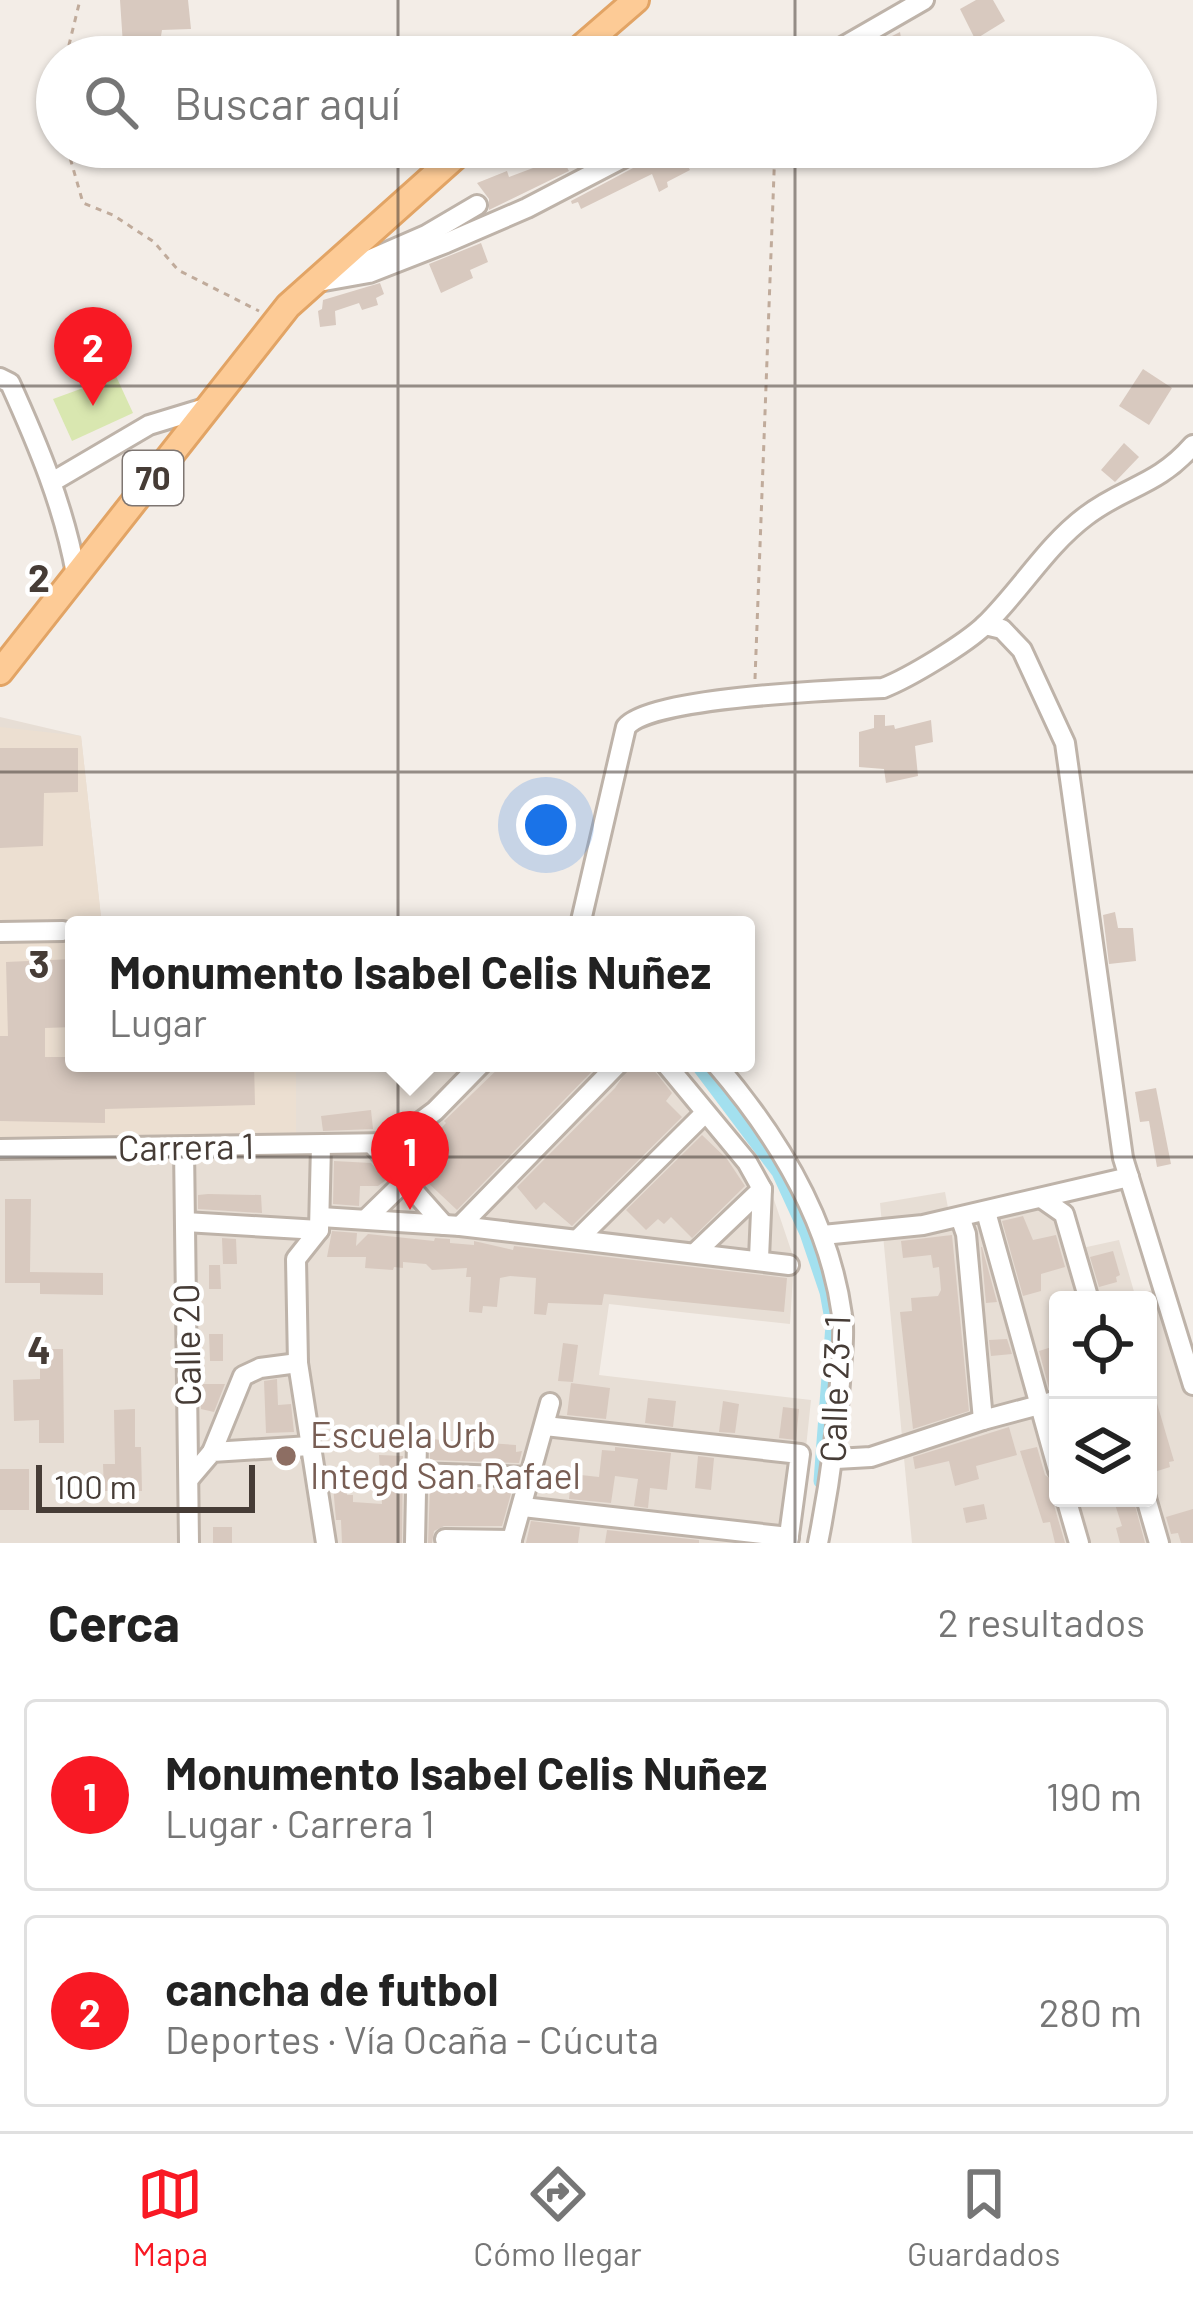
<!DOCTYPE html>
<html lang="es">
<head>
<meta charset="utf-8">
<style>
	:root { --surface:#fff; --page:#f2f2f2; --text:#222; --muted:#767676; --line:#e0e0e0; --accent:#f81924 }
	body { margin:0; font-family:Barlow,sans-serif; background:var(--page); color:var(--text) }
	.controls { position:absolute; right:36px; bottom:36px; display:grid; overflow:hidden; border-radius:12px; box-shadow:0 3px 9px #0004 }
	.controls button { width:108px; height:108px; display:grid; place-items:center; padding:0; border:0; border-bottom:3px solid var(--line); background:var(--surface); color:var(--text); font:60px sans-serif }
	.scale { position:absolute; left:36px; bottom:30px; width:219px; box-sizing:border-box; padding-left:12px; border:6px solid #463c36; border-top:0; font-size:33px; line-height:42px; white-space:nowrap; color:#463c36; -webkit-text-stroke:9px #fff; paint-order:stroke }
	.you { position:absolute; left:546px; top:825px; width:42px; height:42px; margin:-30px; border:9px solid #fff; border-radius:50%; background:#1a73e8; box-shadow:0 0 0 18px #1a73e833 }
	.badge { display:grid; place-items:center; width:78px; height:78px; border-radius:50%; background:var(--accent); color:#fff; font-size:39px; font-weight:700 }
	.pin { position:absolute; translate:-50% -99px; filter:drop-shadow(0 3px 6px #0008) }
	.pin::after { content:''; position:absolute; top:63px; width:42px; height:36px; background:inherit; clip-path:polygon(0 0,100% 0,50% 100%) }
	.popup { position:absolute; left:65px; top:916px; width:690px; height:156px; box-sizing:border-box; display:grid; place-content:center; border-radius:12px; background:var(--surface); filter:drop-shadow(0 3px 9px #0005); font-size:39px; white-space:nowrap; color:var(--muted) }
	.popup b { font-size:45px; color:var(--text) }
	.popup::after { content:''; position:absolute; left:50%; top:100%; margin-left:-24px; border:24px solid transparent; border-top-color:var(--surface) }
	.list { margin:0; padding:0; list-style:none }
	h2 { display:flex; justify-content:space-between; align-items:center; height:156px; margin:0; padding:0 48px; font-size:51px }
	h2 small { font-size:39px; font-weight:400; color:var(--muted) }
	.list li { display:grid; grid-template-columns:78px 1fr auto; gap:36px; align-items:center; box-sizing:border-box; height:192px; margin:0 24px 24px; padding:0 24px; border:3px solid var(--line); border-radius:12px }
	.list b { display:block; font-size:45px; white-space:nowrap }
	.list p { margin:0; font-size:39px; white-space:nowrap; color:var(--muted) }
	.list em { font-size:39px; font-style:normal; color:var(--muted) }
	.icon { flex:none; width:66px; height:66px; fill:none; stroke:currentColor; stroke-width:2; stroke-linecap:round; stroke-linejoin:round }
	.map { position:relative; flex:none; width:1193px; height:1543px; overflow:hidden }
	.search { position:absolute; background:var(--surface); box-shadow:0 3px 9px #0004; left:36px; right:36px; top:36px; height:132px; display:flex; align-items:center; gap:30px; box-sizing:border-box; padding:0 42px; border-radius:66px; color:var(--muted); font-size:45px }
	.sheet { height:588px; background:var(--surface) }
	nav { display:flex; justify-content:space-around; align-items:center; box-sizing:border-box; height:168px; border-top:3px solid var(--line); background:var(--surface); font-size:33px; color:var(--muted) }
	nav a { display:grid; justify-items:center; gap:6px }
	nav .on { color:var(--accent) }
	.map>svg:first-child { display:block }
	.residential { fill:#e7ded5; fill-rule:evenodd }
	.education { fill:#ecdfd1 }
	.green { fill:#d9e7b0 }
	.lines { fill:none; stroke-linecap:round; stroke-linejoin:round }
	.canal { stroke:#a3e0ef; stroke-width:15 }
	.building { fill:#d8c9bf }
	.minor-casing { stroke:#beb3a9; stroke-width:24 }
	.major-casing { stroke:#e2a465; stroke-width:30 }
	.path { stroke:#c0ab9b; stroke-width:3; stroke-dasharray:6 6; stroke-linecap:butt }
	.minor { stroke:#fff; stroke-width:18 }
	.major { stroke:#fdcb96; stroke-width:24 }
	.grid { fill:none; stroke:#463c36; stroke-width:3; stroke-opacity:0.55 }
	.education-dot { fill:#8d6e63; stroke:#fff; stroke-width:4.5 }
	.labels { text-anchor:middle; stroke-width:9; stroke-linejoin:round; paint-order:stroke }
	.shield { fill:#fff; stroke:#7e7672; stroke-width:3 }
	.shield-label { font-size:33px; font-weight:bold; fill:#463c36 }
	.street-label { font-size:36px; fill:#463c36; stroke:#fff }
	.education-label { font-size:36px; fill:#785e54; stroke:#fff; text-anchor:start }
	.grid-label { font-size:39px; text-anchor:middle; font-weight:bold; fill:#463c36; stroke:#fff; stroke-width:9; stroke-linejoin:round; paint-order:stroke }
</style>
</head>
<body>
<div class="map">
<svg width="1193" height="1543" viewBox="0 0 1193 1543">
	<rect width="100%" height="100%" fill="#f3ede7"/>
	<!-- residential -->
	<g class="residential">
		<path d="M0,717L81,736L101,917L255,925H74V1063H674L767,1179L794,1259L790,1324L609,1304L599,1375L811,1400L796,1543H0Z"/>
		<path d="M945,1192L949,1213L1045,1193L1072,1211L1082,1248L1119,1240L1135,1295L1171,1285L1193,1356V1543H912L880,1203ZM1058,1300H1148V1498H1058Z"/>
	</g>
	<!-- education -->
	<path class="education" d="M0,727L81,736L101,917L255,925H74V1063H296V1137L0,1144Z"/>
	<!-- green -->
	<path class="green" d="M116,376L133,413L72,441L53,399Z"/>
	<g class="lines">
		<!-- canal -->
		<path class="canal" d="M697,1063L779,1172L807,1233L827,1292L833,1325L821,1481"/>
	</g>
	<!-- building -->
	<g class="building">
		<path d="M120,0H188L191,29L162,30L159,48L128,49L123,45Z"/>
		<path d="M976,0H993L1005,21L979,37H974L960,9Z"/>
		<path d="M900,32L904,57H876L874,45Z"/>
		<path d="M958,40L959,55L936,56V42Z"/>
		<path d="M521,147H556L569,171L489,210V199L477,183L507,171L509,177L533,168Z"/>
		<path d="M660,147H702L683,158L690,170L667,182L668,187L659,192L652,174L581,209L578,202L572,204L571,201L650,159Z"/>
		<path d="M481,243L488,262L470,270L473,278L441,293L429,264Z"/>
		<path d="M380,283L384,294L376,298L378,305L362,310L359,303L335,311L336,325L320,327L318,311L322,309L323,300Z"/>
		<path d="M1143,369L1172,388L1149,425L1119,406Z"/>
		<path d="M1124,443L1139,457L1115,482L1101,470Z"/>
		<path d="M874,715H885V726L894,725L895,729L931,720L933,742L915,746L918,776L886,783L884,769L859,767V732L874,728Z"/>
		<path d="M0,748H78V792L44,793L43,846L0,848Z"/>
		<path d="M1115,912L1118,928H1133L1136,961L1109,964L1103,915Z"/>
		<path d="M73,959L74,1027L45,1028V1057H74V1063H254L255,1105L105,1109V1123L0,1121V1036H8L6,962Z"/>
		<path d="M504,1063H600L457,1210L408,1164L446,1123L444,1121Z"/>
		<path d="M632,1063H647L653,1069L672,1093L666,1101L682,1117L572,1226L544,1202L536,1210L517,1187L615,1088Z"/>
		<path d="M1156,1088L1171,1164L1157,1167L1149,1121L1140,1122L1135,1092Z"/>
		<path d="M371,1110L373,1129L323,1131L321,1116Z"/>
		<path d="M702,1135L727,1159L745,1186L692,1238L671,1217L664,1224L658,1219L646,1230L626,1210Z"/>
		<path d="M334,1161L371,1163L386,1180L378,1186H360L359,1206L333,1204Z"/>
		<path d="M208,1194L261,1195L262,1213L198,1209V1195Z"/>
		<path d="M5,1199H31L30,1272L103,1273V1295L40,1294V1283H5Z"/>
		<path d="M1023,1216L1033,1240L1056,1235L1065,1267L1041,1274V1291L1023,1296L1002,1221Z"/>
		<path d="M332,1231L357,1233L356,1246L368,1234L434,1241L435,1238L450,1239V1243L474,1245V1241L513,1250L514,1246L787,1278L784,1312L604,1294L602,1305L548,1303L546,1315L534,1314L536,1278L510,1276L500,1278L497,1307L483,1306L482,1313L469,1312L471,1277H466L467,1268L432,1270L426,1264L403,1262V1268L394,1267L393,1270L365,1268L366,1257H327Z"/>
		<path d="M952,1235L969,1411L913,1429L900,1312L912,1311L911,1298L938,1296L941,1290L939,1267L933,1268L931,1255L903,1258L901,1241Z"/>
		<path d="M222,1238L236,1239L237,1264H223Z"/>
		<path d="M981,1247H982L997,1302L986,1303Z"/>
		<path d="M1113,1251L1120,1275L1116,1277L1117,1282L1099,1287L1090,1257Z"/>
		<path d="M209,1265H220L221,1289H209Z"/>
		<path d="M209,1334H223V1361H210Z"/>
		<path d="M1007,1339L1012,1354L991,1356L989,1340Z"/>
		<path d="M563,1343L578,1345L573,1382L558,1381Z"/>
		<path d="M1058,1345V1363L1054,1364L1058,1387L1049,1388L1039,1351Z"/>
		<path d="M40,1349H63L64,1443H39V1420L14,1421L13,1380L40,1379Z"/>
		<path d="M277,1379L278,1405L291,1404L294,1432L266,1433L264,1381Z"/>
		<path d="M571,1383L610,1388L606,1419L567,1415Z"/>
		<path d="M1151,1383L1174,1461L1169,1462L1170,1467L1148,1474Z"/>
		<path d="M200,1384H225L214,1412L201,1409Z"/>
		<path d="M648,1398L676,1401L673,1427L645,1423Z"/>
		<path d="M723,1401L739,1404L735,1433L719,1432Z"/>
		<path d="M783,1407L799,1409L796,1440L779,1438Z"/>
		<path d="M135,1409V1447H141L142,1491H104L103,1464H115L114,1410Z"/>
		<path d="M1009,1427L1017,1455L976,1466L979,1479L955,1486L949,1461L915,1469L913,1457Z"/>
		<path d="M430,1439L516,1445V1452L522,1451L519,1463L430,1460Z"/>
		<path d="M615,1447L671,1453L667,1490L650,1488L648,1508L634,1506L638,1479L615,1476L611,1503L569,1499L572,1474L599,1477L602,1450L615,1451Z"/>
		<path d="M1037,1447L1045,1475L1055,1483L1053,1502L1065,1543H1055L1050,1522L1043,1523L1020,1451Z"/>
		<path d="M379,1455L403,1456L402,1543H342L341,1520H336L332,1474L348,1475L347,1495H353V1502L382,1504Z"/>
		<path d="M698,1456L714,1458L711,1490L695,1488Z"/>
		<rect x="0" y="1469" width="29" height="41"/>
		<path d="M430,1487L476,1492V1489L512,1490L502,1526H444L434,1531L432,1543H428Z"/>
		<path d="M1113,1498H1133L1145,1543H1120L1116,1528L1122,1526Z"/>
		<path d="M984,1504L987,1519L966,1523L963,1508Z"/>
		<path d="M1193,1509V1543H1181L1178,1533L1171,1534L1166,1517Z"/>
		<path d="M531,1521L580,1527L578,1543H526Z"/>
		<rect x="213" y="1527" width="19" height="16"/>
		<path d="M607,1530L699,1540V1543H605Z"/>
	</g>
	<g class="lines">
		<defs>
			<g id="minor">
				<path d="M825,57L924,0"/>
				<path d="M349,274L364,262L426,235L477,205"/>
				<path d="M313,283L369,273L446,243L527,208L644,147"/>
				<path d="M0,378L10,383C38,445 64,507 76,574"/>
				<path d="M52,482L149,425L208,407"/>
				<path d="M985,625L1002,629L1022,650L1065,743L1123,1158L1193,1385"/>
				<path d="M580,925L626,727C650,697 838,690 883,688C909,678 965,644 985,625C1021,590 1046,546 1086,516C1125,486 1156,487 1193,445"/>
				<path d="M0,932L63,931"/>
				<path d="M665,1063L747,1162L762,1189L759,1258"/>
				<path d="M715,1063C777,1135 829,1219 842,1315C845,1332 842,1352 841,1370C837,1431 830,1483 818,1543"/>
				<path d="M321,1145L319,1230L296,1259L298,1363L326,1543"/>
				<path d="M373,1145L444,1225"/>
				<path d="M184,1147L189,1543"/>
				<path d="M0,1149L392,1143L435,1111L482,1063"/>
				<path d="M1044,1200L1064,1214L1089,1300"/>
				<path d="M986,1212L1058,1470"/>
				<path d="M321,1217L460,1226L789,1265"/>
				<path d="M960,1217L966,1234L983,1420"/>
				<path d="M367,1218L404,1182"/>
				<path d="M185,1222L319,1230"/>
				<path d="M460,1226L619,1063"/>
				<path d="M823,1235L923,1225L1129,1177"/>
				<path d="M578,1239L705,1113"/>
				<path d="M697,1251L762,1189"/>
				<path d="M545,1426L800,1454L788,1543"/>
				<path d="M212,1452L243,1376L260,1368L298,1363"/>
				<path d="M836,1459L871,1457L983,1420L1058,1400"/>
				<path d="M416,1473L532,1477"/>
				<path d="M189,1479L212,1452L310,1446"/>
				<path d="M1066,1498L1079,1543"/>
				<path d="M1146,1498L1159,1543"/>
				<path d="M523,1507L789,1537"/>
				<path d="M445,1539L512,1540"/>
				<path d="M415,1543L417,1441"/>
				<path d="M511,1543L550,1403"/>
			</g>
			<g id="major">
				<path d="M570,57L636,0"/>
				<path d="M0,672L288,306L466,147"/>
			</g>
		</defs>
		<!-- minor casing -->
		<use href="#minor" class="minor-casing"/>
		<!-- major casing -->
		<use href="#major" class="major-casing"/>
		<!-- path -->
		<g class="path">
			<path d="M66,57L80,0"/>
			<path d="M67,147L83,203L113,215L154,242L178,270L259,311"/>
			<path d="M755,679L775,147"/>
		</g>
		<!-- minor -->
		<use href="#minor" class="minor"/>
		<!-- major -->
		<use href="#major" class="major"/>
	</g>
	<!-- grid -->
	<path class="grid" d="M398,0V57M795,0V57M398,147V1543M795,147V1543M0,386H1193M0,772H1193M0,1157H1193"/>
	<!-- markers -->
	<circle class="education-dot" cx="286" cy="1456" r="12"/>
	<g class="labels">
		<!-- shield labels -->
		<rect class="shield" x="123" y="451" width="60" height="54" rx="9"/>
		<g class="shield-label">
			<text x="153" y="490">70</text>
		</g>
		<!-- street labels -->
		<g class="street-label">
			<text transform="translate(186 1147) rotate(-1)" y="13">Carrera 1</text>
			<text transform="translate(187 1345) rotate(-91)" y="13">Calle 20</text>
			<text transform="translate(835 1389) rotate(-88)" y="13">Calle 23-1</text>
		</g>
		<!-- education labels -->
		<g class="education-label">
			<text x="310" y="1448">Escuela Urb<tspan x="310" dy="41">Integd San Rafael</tspan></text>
		</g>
	</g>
	<g class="grid-label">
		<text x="39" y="592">2</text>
		<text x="39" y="978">3</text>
		<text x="39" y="1364">4</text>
	</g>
</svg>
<div class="controls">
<button><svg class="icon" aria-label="locate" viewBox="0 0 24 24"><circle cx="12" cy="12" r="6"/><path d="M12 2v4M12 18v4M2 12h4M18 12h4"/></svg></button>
<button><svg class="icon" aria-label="layers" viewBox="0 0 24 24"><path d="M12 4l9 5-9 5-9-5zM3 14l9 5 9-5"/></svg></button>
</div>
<div class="scale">100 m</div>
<div class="you"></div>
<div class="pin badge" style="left:410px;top:1210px">1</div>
<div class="popup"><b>Monumento Isabel Celis Nuñez</b>Lugar</div>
<div class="pin badge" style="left:93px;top:406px">2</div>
<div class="search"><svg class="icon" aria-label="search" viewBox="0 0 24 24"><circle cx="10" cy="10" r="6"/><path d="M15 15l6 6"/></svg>Buscar aquí</div>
</div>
<section class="sheet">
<h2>Cerca<small>2 resultados</small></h2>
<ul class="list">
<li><span class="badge">1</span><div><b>Monumento Isabel Celis Nuñez</b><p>Lugar · Carrera 1</p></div><em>190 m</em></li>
<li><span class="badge">2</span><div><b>cancha de futbol</b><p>Deportes · Vía Ocaña - Cúcuta</p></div><em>280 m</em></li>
</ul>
</section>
<nav>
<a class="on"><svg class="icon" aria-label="map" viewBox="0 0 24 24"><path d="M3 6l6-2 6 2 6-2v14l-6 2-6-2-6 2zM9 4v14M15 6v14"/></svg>Mapa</a>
<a><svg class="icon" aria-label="directions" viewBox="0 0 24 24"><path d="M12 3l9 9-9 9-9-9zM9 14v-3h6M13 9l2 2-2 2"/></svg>Cómo llegar</a>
<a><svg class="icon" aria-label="saved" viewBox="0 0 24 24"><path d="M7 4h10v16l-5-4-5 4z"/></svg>Guardados</a>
</nav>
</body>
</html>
